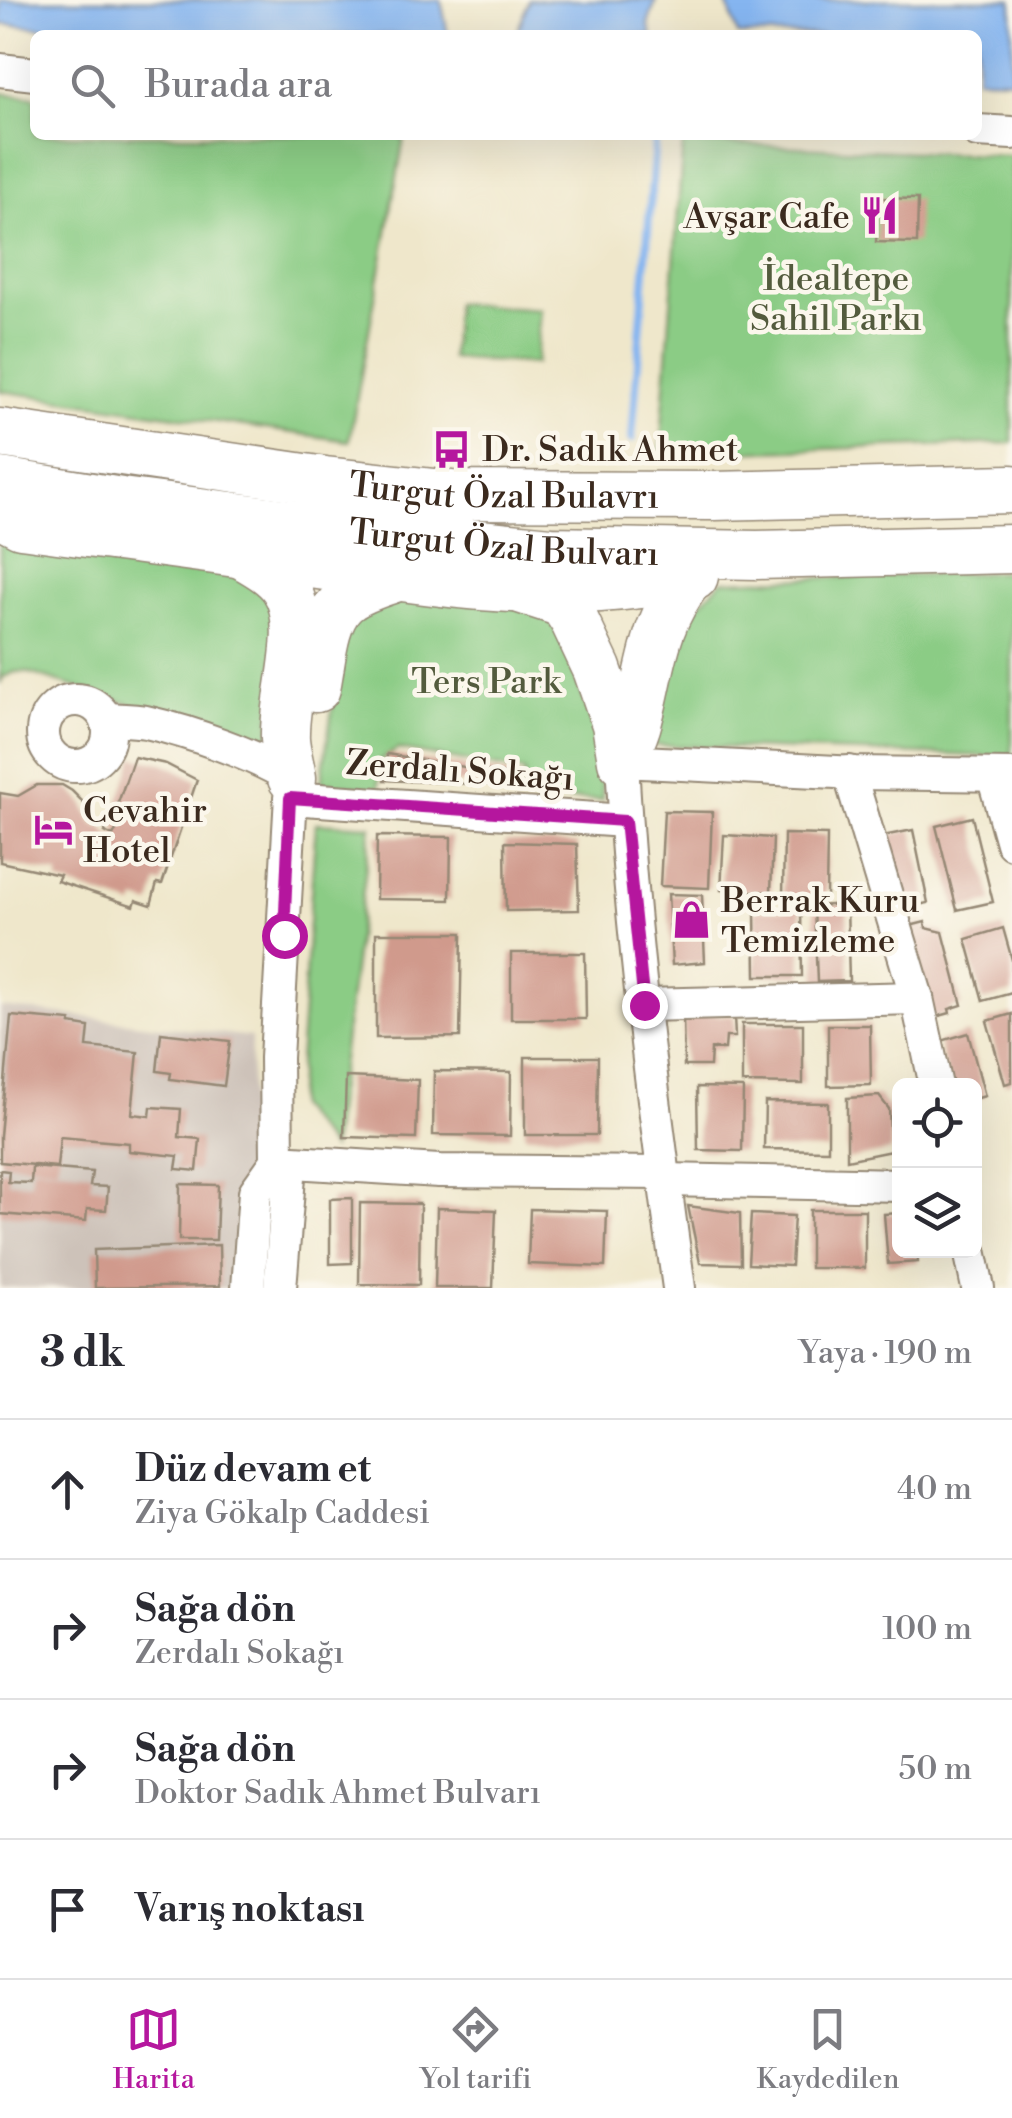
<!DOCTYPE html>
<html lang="tr">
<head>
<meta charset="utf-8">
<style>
	:root { --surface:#fff; --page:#f7f7f7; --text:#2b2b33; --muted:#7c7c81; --line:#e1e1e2; --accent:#b5179e }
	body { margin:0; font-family:"Libre Bodoni",serif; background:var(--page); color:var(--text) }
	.controls { position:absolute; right:30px; bottom:30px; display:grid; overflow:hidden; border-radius:15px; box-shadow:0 10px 40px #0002 }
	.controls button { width:90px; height:90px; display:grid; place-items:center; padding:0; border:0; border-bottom:2px solid var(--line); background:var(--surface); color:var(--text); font:50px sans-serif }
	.stop { position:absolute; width:30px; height:30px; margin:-22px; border:8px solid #b5179e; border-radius:50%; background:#fff }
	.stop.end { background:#b5179e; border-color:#fff; box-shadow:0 2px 10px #0008 }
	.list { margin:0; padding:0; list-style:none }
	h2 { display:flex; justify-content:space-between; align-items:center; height:130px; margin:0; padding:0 40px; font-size:42px }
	h2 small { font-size:32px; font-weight:400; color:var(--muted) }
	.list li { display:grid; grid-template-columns:65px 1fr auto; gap:30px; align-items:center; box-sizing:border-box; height:140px; padding:0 40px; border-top:2px solid var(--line) }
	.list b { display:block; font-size:38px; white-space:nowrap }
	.list p { margin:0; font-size:32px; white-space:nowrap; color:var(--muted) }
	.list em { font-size:32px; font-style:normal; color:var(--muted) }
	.icon { flex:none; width:55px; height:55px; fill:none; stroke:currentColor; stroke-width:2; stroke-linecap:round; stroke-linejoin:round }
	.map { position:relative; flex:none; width:1012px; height:1288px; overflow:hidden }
	.search { position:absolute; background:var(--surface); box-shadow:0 10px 40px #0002; left:30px; right:30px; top:30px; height:110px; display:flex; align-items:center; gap:25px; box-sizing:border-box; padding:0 35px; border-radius:15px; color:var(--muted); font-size:38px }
	.sheet { height:690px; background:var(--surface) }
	nav { display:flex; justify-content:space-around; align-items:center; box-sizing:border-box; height:140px; border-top:2px solid var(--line); background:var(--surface); font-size:28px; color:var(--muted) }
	nav a { display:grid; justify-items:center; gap:5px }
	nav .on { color:var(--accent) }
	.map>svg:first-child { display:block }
	.industrial { fill:#cdc2b9 }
	.green { fill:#8bcc85; stroke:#637b52; stroke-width:2.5 }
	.water { fill:#85b5f0; stroke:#607087; stroke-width:2.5 }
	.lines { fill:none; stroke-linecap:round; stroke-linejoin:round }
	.stream { stroke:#85b5f0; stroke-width:8 }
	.building { fill:#d09a8c }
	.minor-casing { stroke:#958874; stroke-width:36 }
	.highway-casing { stroke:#958874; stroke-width:51 }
	.minor { stroke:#fff; stroke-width:32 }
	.highway { stroke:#fff; stroke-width:48 }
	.route { stroke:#b5179e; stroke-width:12 }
	.labels { text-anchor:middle; stroke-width:9; stroke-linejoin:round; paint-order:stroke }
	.poi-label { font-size:35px; fill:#3b2a1e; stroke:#fbf7ec; text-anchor:start }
	.park-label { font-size:35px; fill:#535b3d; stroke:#fbf7ec }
	.street-label { font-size:35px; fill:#3b2a1e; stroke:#fbf7ec }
</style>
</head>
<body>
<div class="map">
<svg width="1012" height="1288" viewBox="0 0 1012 1288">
	<rect width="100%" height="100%" fill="#fbf7ec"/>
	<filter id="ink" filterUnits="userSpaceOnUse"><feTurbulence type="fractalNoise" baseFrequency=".01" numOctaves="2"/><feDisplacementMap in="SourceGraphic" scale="20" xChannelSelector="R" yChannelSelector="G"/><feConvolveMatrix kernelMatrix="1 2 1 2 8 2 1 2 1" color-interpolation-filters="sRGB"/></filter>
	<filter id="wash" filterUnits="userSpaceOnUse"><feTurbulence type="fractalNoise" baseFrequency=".0048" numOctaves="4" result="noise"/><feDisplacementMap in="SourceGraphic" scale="40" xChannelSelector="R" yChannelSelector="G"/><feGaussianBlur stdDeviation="2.25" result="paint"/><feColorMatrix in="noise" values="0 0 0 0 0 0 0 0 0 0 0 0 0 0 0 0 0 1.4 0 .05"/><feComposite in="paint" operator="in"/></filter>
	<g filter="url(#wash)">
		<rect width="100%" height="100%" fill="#efe7cb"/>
		<!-- industrial -->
		<path class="industrial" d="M0,1007L251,1037L248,1288H0Z"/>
		<!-- green -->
		<g class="green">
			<path d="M0,93L35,97V135H374L404,138L349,441L0,391Z"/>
			<path d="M683,142L1012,156V443L660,454Z"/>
			<path d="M455,303L540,309L536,364L451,358Z"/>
			<path d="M0,522L252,572L277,603L270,737L241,739L27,672H15L3,677L0,684Z"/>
			<path d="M1012,572V757L650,745L674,630L722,581Z"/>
			<path d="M390,597L541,605L564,640L598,741L603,800L524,799V772L398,749L379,761V789L321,783L344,631L353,616Z"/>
			<path d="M316,823L371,826L331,1148L296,1106Z"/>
		</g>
		<!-- water -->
		<g class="water">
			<path d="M0,0H441L448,35H127L0,24Z"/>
			<path d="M529,0H656L648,24L652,35H516Z"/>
			<path d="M726,0H1012V79L977,78V35H738Z"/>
		</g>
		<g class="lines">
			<!-- stream -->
			<path class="stream" d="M632,439L655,142"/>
		</g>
		<g id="blocks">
			<!-- building -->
			<g class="building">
				<path d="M878,198L918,199L917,243L876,242Z"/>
				<path d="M387,754L518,776L516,786L385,780Z"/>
				<path d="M134,757L166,764L197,780L162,884L157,883L151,905L136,900L134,906L57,881L60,875L0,862V793L18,796L37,785H62L72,791L83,802L93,824L106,829L105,832L113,836L118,826L111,823Z"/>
				<path d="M664,811L712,812L709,888L660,886Z"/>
				<path d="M972,817L993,902L957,910L936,826Z"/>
				<path d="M913,830L928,903L897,909L883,836Z"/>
				<path d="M784,834L827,835L826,898L783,897Z"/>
				<path d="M724,835L773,838L771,892L721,890Z"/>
				<path d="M377,836L451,837L450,900L376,899Z"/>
				<path d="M505,842L577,844L579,910L506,911Z"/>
				<path d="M668,894L702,895L705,962L672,965Z"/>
				<path d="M847,904L849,981L817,982L814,906Z"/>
				<path d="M801,909L802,976H756L755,910Z"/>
				<path d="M925,922L926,928L943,932L962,1005L949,1009L950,1013L932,1018L906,927Z"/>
				<path d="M1003,928L1012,960V993L983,1001L966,939Z"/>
				<path d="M376,933H462L460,1037L376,1038Z"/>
				<path d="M511,953H585L586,1019H511Z"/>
				<path d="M683,1013L734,1016L735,1037H726L725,1049H711L710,1066H684Z"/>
				<path d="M1012,1014V1082L1005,1084L987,1021Z"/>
				<path d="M11,1016L71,1021L70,1024L89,1027L87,1047L138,1052L132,1114L150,1116L151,1107L181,1109L179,1137L200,1139L197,1171L176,1169L178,1156L129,1151V1143L60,1137L57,1167L0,1162V1136Z"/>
				<path d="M742,1024H803V1084L742,1083Z"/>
				<path d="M828,1025H870L871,1085L828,1086Z"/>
				<path d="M161,1033L230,1041L224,1086L170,1079L171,1073L157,1071Z"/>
				<path d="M968,1033L985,1096L974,1099V1086H950L938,1042Z"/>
				<path d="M525,1057H598L597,1135H525Z"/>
				<path d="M434,1071L511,1072L510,1136L433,1135Z"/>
				<path d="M346,1077L418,1080L416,1139L344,1137Z"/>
				<path d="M697,1087L743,1088L742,1151L698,1150Z"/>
				<path d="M879,1096L889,1109L891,1151L847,1160V1098Z"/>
				<path d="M765,1102L828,1103V1150L764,1149Z"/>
				<path d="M32,1167L92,1172L90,1186L108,1187L106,1210L87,1209L86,1221L0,1214V1170L9,1171L8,1182L31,1183Z"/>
				<path d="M180,1184L218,1185L216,1240H179Z"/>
				<path d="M352,1198V1263L330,1264V1199Z"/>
				<path d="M360,1203L420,1204L419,1285L359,1284Z"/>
				<path d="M688,1206L740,1213L741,1264L700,1263Z"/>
				<path d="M437,1208L496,1210L493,1288H435Z"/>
				<path d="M530,1209L607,1211L605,1267L528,1264Z"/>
				<rect x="810" y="1210" width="55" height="58"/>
				<path d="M900,1213V1250H917L918,1262L888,1264L884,1214Z"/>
				<path d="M751,1214L794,1216L791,1266L748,1264Z"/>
				<path d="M219,1245L220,1286L95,1288L94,1250Z"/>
			</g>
		</g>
	</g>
	<g filter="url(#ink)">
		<use href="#blocks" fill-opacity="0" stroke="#958874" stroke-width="2.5"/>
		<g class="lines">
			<defs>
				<g id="minor">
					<path d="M0,70L35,74"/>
					<path d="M977,131L1012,133"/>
					<circle cx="76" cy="733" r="33"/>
					<path d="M107,719C120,720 133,720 146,722C190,732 254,754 292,778L276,1058L277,1161L289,1177L280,1288"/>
					<path d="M849,772L917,998L936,1086"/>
					<path d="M993,775L1012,843"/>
					<path d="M290,798L625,821"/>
					<path d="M644,1005L917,998"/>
					<path d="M277,1161L439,1171L663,1173"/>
					<path d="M664,1180L900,1185"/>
					<path d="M970,1250L978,1288"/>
					<path d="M248,1288L255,1192L277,1161"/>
					<path d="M679,1288C655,1113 631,937 622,761L856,773L1012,775"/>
				</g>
				<g id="highway">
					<path id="s1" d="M0,433L325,481L452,495L714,496L1012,489"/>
					<path id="s2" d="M0,482L121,502L331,529L551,551L757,555L1012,549"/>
					<path d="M0,513L21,524C109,536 197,547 285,560C402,577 522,600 641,584C658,582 677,580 694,576"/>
					<path d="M240,553C255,562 273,571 284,586C311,625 283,694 285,739C286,752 290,765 292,778"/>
					<path d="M523,590L563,603L574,620L597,669L616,724L622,761"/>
					<path d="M316,688C322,661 322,624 342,603C355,590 378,584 394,578"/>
					<path d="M623,758C629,745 635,733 638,720C653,664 652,627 689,578"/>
				</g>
			</defs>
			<!-- minor casing -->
			<use href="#minor" class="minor-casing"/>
			<!-- highway casing -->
			<use href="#highway" class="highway-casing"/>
			<!-- minor -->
			<use href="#minor" class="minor"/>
			<!-- highway -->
			<use href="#highway" class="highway"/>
		</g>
	</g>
	<g class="lines" filter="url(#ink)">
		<!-- route -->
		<path class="route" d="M284,935L290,798L625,821L644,1005"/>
	</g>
	<!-- icons -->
	<defs>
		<symbol id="restaurant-bare" viewBox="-9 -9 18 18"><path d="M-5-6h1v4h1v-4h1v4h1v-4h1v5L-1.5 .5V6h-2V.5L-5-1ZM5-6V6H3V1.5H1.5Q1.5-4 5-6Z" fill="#b5179e" stroke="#fbf7ec" stroke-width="2.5" paint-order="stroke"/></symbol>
		<symbol id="bus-bare" viewBox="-9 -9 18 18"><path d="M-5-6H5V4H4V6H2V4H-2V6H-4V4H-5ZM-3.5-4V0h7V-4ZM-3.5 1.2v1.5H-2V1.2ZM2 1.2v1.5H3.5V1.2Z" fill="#b5179e" stroke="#fbf7ec" stroke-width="2.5" paint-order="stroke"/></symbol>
		<symbol id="hotel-bare" viewBox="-9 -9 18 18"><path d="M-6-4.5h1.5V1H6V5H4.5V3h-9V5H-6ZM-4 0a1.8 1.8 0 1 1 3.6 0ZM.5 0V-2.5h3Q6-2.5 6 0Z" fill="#b5179e" stroke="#fbf7ec" stroke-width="2.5" paint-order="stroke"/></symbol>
		<symbol id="shop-bare" viewBox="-9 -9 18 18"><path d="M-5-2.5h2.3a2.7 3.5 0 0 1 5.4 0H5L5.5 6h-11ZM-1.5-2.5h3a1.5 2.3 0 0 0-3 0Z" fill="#b5179e" stroke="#fbf7ec" stroke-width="2.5" paint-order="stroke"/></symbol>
	</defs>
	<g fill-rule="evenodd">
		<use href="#restaurant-bare" x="852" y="188" width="55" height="55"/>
		<use href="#bus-bare" x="424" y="422" width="55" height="55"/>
		<use href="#hotel-bare" x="26" y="802" width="55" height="55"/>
		<use href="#shop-bare" x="664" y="892" width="55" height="55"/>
	</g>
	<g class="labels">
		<!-- poi labels -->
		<g class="poi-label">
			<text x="850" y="228" text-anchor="end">Avşar Cafe</text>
			<text x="482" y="461">Dr. Sadık Ahmet</text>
			<text x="83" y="822">Cevahir<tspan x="83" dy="40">Hotel</tspan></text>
			<text x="721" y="912">Berrak Kuru<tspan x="721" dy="40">Temizleme</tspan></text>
		</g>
		<!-- park labels -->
		<g class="park-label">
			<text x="836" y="290">İdealtepe<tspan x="836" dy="40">Sahil Parkı</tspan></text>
			<text x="486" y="693">Ters Park</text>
		</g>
		<!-- street labels -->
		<g class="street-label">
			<text dy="12" stroke="none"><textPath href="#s1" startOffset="508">Turgut Özal Bulavrı</textPath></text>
			<text dy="12" stroke="none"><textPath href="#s2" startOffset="508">Turgut Özal Bulvarı</textPath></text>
			<text transform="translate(460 770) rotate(4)" y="12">Zerdalı Sokağı</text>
		</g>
	</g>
</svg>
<div class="controls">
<button><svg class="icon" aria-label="locate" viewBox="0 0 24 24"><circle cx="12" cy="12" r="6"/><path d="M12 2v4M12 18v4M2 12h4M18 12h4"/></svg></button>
<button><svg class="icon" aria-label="layers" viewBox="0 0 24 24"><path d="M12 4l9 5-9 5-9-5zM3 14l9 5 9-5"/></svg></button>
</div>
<div class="stop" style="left:284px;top:935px"></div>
<div class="stop end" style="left:644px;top:1005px"></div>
<div class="search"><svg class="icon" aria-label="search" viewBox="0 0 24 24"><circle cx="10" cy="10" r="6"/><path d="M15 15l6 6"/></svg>Burada ara</div>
</div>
<section class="sheet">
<h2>3 dk<small>Yaya · 190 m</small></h2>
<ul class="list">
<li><svg class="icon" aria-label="ahead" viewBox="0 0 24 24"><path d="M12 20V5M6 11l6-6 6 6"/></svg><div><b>Düz devam et</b><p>Ziya Gökalp Caddesi</p></div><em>40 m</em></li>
<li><svg class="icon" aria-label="right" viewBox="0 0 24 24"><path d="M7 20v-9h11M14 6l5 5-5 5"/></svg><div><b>Sağa dön</b><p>Zerdalı Sokağı</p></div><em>100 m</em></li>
<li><svg class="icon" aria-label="right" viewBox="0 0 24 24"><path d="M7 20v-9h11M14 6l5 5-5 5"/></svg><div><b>Sağa dön</b><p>Doktor Sadık Ahmet Bulvarı</p></div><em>50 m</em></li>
<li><svg class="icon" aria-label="arrive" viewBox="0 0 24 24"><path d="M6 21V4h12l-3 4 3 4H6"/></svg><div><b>Varış noktası</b></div></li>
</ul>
</section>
<nav>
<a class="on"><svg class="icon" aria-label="map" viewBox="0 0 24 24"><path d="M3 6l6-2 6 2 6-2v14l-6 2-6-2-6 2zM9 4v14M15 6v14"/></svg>Harita</a>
<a><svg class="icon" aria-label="directions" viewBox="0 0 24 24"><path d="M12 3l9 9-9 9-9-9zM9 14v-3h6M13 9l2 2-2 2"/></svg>Yol tarifi</a>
<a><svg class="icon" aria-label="saved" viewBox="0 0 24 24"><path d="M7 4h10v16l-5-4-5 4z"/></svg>Kaydedilen</a>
</nav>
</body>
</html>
